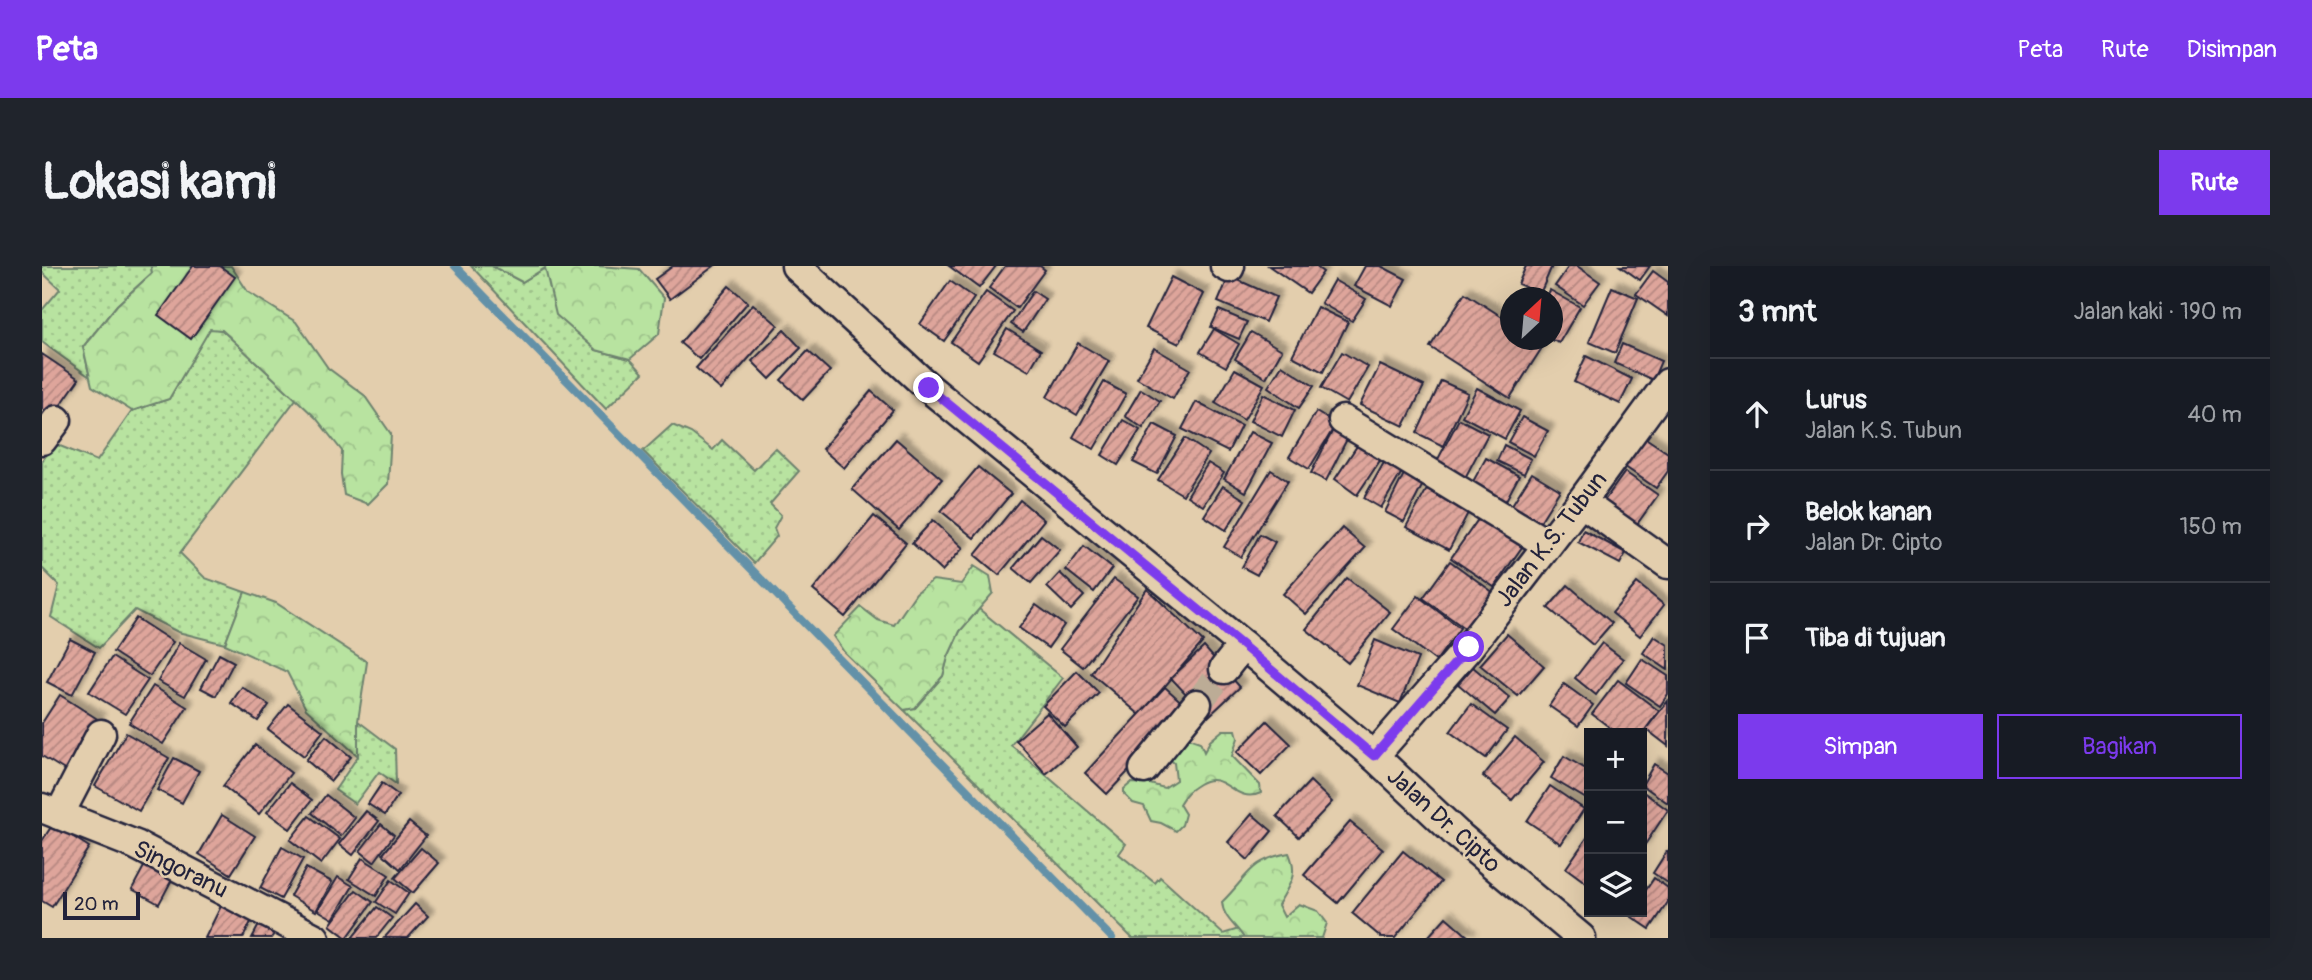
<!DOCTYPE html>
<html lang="id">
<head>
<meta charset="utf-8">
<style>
	:root { --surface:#171b24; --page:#20242c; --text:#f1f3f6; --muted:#9ea1a6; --line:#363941; --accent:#7c3aed }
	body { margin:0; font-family:Pangolin,sans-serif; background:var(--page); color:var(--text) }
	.controls { position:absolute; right:21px; bottom:21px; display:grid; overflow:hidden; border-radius:0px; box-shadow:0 7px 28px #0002 }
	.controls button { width:63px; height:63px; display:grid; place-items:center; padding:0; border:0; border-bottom:2px solid var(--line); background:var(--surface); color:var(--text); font:35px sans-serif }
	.compass { position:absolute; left:1458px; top:21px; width:63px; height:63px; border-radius:50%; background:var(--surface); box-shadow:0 7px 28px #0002; rotate:26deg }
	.scale { position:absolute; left:21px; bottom:18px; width:77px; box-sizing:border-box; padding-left:7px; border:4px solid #22223b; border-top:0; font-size:19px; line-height:24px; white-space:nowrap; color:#22223b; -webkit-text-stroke:5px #e3cead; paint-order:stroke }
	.stop { position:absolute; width:21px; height:21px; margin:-16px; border:5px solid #7c3aed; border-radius:50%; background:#fff }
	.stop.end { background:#7c3aed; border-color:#fff; box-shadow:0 2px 7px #0008 }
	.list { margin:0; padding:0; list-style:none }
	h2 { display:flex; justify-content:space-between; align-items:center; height:91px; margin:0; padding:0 28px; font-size:30px }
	h2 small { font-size:23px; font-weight:400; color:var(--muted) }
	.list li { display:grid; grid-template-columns:46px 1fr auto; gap:21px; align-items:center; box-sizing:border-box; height:112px; padding:0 28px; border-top:2px solid var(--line) }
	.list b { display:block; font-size:26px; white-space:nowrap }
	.list p { margin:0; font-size:23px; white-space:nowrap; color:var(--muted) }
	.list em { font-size:23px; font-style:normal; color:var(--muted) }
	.actions { display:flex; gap:14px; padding:21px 28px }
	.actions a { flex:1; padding:16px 0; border:2px solid var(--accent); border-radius:0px; text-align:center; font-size:24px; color:var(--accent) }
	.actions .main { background:var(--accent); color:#fff }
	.icon { flex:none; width:38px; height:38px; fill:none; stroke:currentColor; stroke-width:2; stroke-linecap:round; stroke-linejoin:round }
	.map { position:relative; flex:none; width:1626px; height:672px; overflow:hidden; border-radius:0px }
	header { display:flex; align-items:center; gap:42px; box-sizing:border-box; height:98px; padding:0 35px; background:var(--accent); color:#fff }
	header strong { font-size:33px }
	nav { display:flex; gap:38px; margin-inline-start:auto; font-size:24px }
	.intro { display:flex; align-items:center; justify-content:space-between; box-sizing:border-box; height:168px; padding:0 42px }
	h1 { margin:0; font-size:49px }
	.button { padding:18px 32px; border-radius:0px; background:var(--accent); color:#fff; font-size:24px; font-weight:700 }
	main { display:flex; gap:42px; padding:0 42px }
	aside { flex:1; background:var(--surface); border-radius:0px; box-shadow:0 7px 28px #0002 }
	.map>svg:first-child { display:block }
	.grass { fill:url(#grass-dots); stroke:#6d826e; stroke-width:2 }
	.forest { fill:url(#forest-crowns); stroke:#6d826e; stroke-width:2 }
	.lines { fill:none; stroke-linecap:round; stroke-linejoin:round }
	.stream { stroke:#6391a8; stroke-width:8 }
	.building { fill:url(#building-hatch); stroke:#22223b; stroke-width:2; filter:url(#shadow) }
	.minor-tunnel { stroke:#bcac96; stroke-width:28; stroke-dasharray:28 14; stroke-linecap:butt }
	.minor-casing { stroke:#22223b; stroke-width:33 }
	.minor { stroke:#e3cead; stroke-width:28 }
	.route { stroke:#7c3aed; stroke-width:9 }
	.labels { text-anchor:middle; stroke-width:5; stroke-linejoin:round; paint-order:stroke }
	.street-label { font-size:24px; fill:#22223b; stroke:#e3cead }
</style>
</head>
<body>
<header>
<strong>Peta</strong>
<nav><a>Peta</a><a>Rute</a><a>Disimpan</a></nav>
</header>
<div class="intro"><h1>Lokasi kami</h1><a class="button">Rute</a></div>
<main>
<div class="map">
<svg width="1626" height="672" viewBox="0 0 1626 672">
	<defs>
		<pattern id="grass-dots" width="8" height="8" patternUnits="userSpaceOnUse" patternTransform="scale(1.75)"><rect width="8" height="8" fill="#b8e3a0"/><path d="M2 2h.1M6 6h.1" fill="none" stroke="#9ec28b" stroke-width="1.8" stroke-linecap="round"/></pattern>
		<pattern id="forest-crowns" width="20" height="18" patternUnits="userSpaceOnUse" patternTransform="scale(1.75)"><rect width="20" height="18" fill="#b8e3a0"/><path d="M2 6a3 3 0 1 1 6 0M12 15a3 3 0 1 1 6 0" fill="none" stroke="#9ec28b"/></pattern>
		<pattern id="building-hatch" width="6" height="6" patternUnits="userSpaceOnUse" patternTransform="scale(1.75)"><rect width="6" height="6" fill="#dea59b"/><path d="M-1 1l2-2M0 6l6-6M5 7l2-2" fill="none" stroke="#b48680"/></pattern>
		<filter id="shadow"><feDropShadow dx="6" dy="-6" stdDeviation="2" flood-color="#0004"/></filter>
	</defs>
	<rect width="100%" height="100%" fill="#e3cead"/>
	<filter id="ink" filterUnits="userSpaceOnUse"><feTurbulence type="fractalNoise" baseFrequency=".0143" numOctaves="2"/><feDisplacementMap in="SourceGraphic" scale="14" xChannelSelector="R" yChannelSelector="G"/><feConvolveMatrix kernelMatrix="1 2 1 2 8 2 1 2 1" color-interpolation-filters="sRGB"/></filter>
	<g filter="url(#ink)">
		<!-- grass -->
		<g class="grass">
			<path d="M0,0H109L110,7L75,39L41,81L48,111L0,76V44L18,23L0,6Z"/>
			<path d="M429,0H450L480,16L503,2L554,84L588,93L601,107L564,143Z"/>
			<path d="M168,62L180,64L254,133L138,287L163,312L203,326L183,378L136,366L93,344L57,382L9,351L17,319L0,302V195L13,178L55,195L90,145L127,133Z"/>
			<path d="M630,159L649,167L671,184L680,174L712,204L733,182L757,205L728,238L739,249L732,262L735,270L712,297L601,185Z"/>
			<path d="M937,343L1021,412L969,479L1084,578L1077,588L1113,617L1118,611L1181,668L1197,663L1202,672H1090L862,444L873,442L901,410L906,391L918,365Z"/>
			<path d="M316,455L353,483L354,518L337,506L313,538L293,524L316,490Z"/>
		</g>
		<!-- forest -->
		<g class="forest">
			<path d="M109,0H189L206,26L254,56L286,102L322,129L349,168L346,218L326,238L302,229L299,208L300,185L274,152L180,64L168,63L127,133L90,145L50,120L41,81L75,39L110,7Z"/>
			<path d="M450,0H556L597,3L622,32L617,68L588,93L554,84L514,49L503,2L480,16Z"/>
			<path d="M932,300L948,310L951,327L918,365L906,391L901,410L873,442L862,444L802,386L791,370L819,341L836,354L852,359L874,327L891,314L919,318Z"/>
			<path d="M203,326L234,337L325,396L316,455V490L264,443L245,406L183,378Z"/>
			<path d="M1181,464H1194L1196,472L1190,490L1218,519L1219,527C1191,539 1183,502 1157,518C1147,524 1143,528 1137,538L1143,548L1140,559L1134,565L1119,557L1109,555L1102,540L1091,537L1082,528V523L1089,517L1108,518L1122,522L1134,514L1132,497L1121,487L1135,468L1158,476L1162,486L1168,475Z"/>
			<path d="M1247,587C1257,610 1247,619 1236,639L1242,651L1257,638L1276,645L1285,657L1280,672H1202C1194,659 1181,652 1180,636C1206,611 1207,594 1247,587Z"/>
		</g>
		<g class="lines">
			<!-- stream -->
			<path class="stream" d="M413,0L1070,672"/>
		</g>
		<!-- building -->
		<g class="building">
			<path d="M151,0H178L193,11L149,73L116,49Z"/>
			<path d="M631,0H672L628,33L613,13Z"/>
			<path d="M907,0H954L937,22Z"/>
			<path d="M963,0H998L1003,4L975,42L947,22Z"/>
			<path d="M1227,0H1273L1281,6L1266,27Z"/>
			<path d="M1323,0H1339L1364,13L1350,40L1312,20Z"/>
			<path d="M1484,0H1510L1498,28L1476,18Z"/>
			<path d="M1527,0H1535L1558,16L1541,39L1513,20Z"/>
			<path d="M1578,0H1608L1598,14Z"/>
			<path d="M1611,5L1626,16V50L1594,28Z"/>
			<path d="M1187,10L1234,31L1223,56L1176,36Z"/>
			<path d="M1129,11L1162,28L1137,78L1104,62Z"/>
			<path d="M1292,14L1324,33L1310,55L1279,37Z"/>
			<path d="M908,15L932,32L902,75L878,58Z"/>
			<path d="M687,20L706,36L657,93L638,77Z"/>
			<path d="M1570,21L1596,32L1573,87L1547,76Z"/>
			<path d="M1508,24L1538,41L1517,77L1510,74V32H1504Z"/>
			<path d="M991,25L1003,33L981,66L969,58Z"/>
			<path d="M944,26L971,45L936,95L909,76Z"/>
			<path d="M1423,27L1468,56V74H1497L1503,77L1468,132L1388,81Z"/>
			<path d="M711,38L736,59L679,124L654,102Z"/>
			<path d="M1275,41L1306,56L1281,106L1250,90Z"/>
			<path d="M1177,44L1205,56L1197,73L1169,61Z"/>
			<path d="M965,63L999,84L987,105L952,85Z"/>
			<path d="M1172,63L1197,78L1184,101L1158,86Z"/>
			<path d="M742,64L759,82L728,113L710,95Z"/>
			<path d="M1209,66L1240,84L1224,112L1193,93Z"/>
			<path d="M1036,77L1067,95L1035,149L1005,131Z"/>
			<path d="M1580,78L1619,95L1611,114L1572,97Z"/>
			<path d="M1112,82L1148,103L1131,133L1095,112Z"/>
			<path d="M766,85L788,105L761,134L739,114Z"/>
			<path d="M1300,86L1326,101L1305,137L1279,122Z"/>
			<path d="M0,88L37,113L11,150L0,143Z"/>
			<path d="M1544,90L1590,113L1578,138L1532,116Z"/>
			<path d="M1240,99L1272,120L1257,142L1226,121Z"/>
			<path d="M1338,99L1382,120L1362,160L1318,139Z"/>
			<path d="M1193,103L1222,119L1202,154L1173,137Z"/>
			<path d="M1399,115L1426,127L1401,180L1375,167Z"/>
			<path d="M1062,116L1084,128L1052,183L1031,171Z"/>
			<path d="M1435,122L1478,145L1463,173L1420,150Z"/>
			<path d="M1099,123L1118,135L1101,162L1083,150Z"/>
			<path d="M829,125L851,144L802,202L780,183Z"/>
			<path d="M1221,128L1253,144L1240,171L1208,155Z"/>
			<path d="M1154,136L1199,160L1186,186L1140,163Z"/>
			<path d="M1274,146L1294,158L1267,203L1247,191Z"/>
			<path d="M1480,151L1506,165L1492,190L1466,176Z"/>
			<path d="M1417,153L1446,168L1423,212L1394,197Z"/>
			<path d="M1081,154L1098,164L1076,199L1060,189Z"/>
			<path d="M1112,158L1135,170L1115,208L1091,196Z"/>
			<path d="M1294,158L1309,165L1284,215L1269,207Z"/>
			<path d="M1208,166L1230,177L1204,226L1182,213Z"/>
			<path d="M1596,167L1626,187V205L1614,222L1576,196Z"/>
			<path d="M1321,171L1343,187L1315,229L1293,213Z"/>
			<path d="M1143,172L1167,188L1141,229L1116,214Z"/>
			<path d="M854,173L900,213L857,264L810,223Z"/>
			<path d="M1462,179L1489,193L1482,208L1455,195Z"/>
			<path d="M1444,192L1477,210L1462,238L1429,219Z"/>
			<path d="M1344,193L1361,204L1339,242L1322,232Z"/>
			<path d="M1166,197L1182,207L1161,240L1145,230Z"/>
			<path d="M936,201L969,228L932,272L899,245Z"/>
			<path d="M1229,204L1246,215L1199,291L1182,281Z"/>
			<path d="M1583,206L1616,229L1590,265L1557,242Z"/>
			<path d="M1490,207L1518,224L1496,259L1468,242Z"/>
			<path d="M1362,208L1381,218L1362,256L1343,246Z"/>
			<path d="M1181,220L1203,234L1184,264L1162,250Z"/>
			<path d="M1385,223L1427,245L1407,284L1364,261Z"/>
			<path d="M978,234L1002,254L957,309L933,289Z"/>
			<path d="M832,250L864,277L803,351L771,324Z"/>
			<path d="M1437,252L1480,281L1452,321L1409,292Z"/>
			<path d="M891,254L921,282L900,305L870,277Z"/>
			<path d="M1300,262L1323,282L1264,348L1241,328Z"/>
			<path d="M1541,264L1584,287L1578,298L1536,276Z"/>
			<path d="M1218,268L1233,276L1215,309L1200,301Z"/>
			<path d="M999,269L1018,284L989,317L971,302Z"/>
			<path d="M1042,280L1070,302L1052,326L1024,304Z"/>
			<path d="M1408,295L1452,327L1425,364L1381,332Z"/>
			<path d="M1018,307L1042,330L1029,344L1005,321Z"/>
			<path d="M1305,312L1348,346L1306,397L1264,363Z"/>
			<path d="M1072,313L1096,330L1041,401L1018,383Z"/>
			<path d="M1595,317L1622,339L1598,370L1570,347Z"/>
			<path d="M1526,319L1570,357L1551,379L1506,342Z"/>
			<path d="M1105,323L1161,376L1098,449L1049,407Z"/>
			<path d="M1376,330L1418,362L1394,395L1351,363Z"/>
			<path d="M994,339L1022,359L1006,382L977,362Z"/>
			<path d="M94,352L131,376L108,410L71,386Z"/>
			<path d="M1465,368L1502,400L1476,430L1438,399Z"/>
			<path d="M1612,370L1626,379V404L1601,387Z"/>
			<path d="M28,373L53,386L30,429L5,416Z"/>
			<path d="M1333,374L1376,392L1358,437L1315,419Z"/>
			<path d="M137,377L164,393L143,430L116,415Z"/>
			<path d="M1560,377L1581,393L1554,429L1533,412Z"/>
			<path d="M1162,381L1198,421L1166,451L1129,412Z"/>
			<path d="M177,388L192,396L174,430L159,422Z"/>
			<path d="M70,391L106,414L83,448L47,426Z"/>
			<path d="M1600,393L1626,410V428L1618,440L1584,417Z"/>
			<path d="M1431,401L1468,432L1453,449L1416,418Z"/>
			<path d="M1035,405L1057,427L1023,461L1001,440Z"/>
			<path d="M1576,414L1617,445L1600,468L1575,467L1550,448Z"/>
			<path d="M1522,418L1551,439L1536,460L1507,440Z"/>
			<path d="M111,420L145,441L121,478L87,457Z"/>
			<path d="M200,421L227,439L216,455L189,437Z"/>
			<path d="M1123,421L1146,442L1065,528L1043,507Z"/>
			<path d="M18,429L57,454L24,505L0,490V457Z"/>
			<path d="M1626,435V480L1604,463Z"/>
			<path d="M246,438L281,465L262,490L226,463Z"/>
			<path d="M1429,438L1465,464L1444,492L1408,466Z"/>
			<path d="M1005,447L1035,481L1004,508L974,474Z"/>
			<path d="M1225,455L1249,478L1219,509L1195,486Z"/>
			<path d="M84,467L127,492L97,545L53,520Z"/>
			<path d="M284,470L309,491L289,515L264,494Z"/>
			<path d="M1473,471L1502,496L1470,534L1441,510Z"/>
			<path d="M213,479L249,507L217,548L181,520Z"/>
			<path d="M1522,490L1547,505L1546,534L1509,512Z"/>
			<path d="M132,492L157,505L140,537L115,524Z"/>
			<path d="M1612,498L1626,507V537L1600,519Z"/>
			<path d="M1268,515L1290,536L1257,571L1235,550Z"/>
			<path d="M248,517L270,534L248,563L225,546Z"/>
			<path d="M340,517L356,529L343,549L326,538Z"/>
			<path d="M1508,520L1542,543L1519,578L1485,555Z"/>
			<path d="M1600,525L1626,544L1600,583Z"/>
			<path d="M284,529L313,552L299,570L270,547Z"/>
			<path d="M324,545L337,555L311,589L297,578Z"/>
			<path d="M1210,548L1230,565L1206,594L1186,576Z"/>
			<path d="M180,549L213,570L189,608L157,588Z"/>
			<path d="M267,550L298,573L279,598L248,574Z"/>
			<path d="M367,556L384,570L358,603L341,588Z"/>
			<path d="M1308,556L1341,583L1296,637L1262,609Z"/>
			<path d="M11,558L47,581L10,641L0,635V575Z"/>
			<path d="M339,558L352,569L332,596L318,585Z"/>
			<path d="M1547,569V619L1524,602Z"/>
			<path d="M240,581L261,593L239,633L218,622Z"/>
			<path d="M379,582L397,597L371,627L353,612Z"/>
			<path d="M1361,585L1399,616L1353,672H1340L1310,647Z"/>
			<path d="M1625,585H1626V617L1611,607Z"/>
			<path d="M107,591L134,606L117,638L90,623Z"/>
			<path d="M320,592L347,609L334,630L307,613Z"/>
			<path d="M264,602L290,616L274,645L248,630Z"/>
			<path d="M296,611L311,620L291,653L276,644Z"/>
			<path d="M1612,612L1626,622V636L1608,663L1587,649L1589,646H1600V630Z"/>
			<path d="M349,614L367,627L353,648L334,636Z"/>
			<path d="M314,624L331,636L305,672L288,659Z"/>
			<path d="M180,638L210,654L201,672H163Z"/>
			<path d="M373,638L386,650L366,672H342Z"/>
			<path d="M335,641L350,652L334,672H310Z"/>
			<path d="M1404,651L1428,672H1385Z"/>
			<path d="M217,659L232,668L229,672H210Z"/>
		</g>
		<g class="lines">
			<!-- minor-tunnel -->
			<path class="minor-tunnel" d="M1155,438L1182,403"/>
			<defs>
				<g id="minor">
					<path d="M754,0L887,122L1201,379L1332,490L1416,569L1539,672"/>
					<path d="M1183,0L1187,2L1188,0"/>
					<path d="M1301,154L1505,278"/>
					<path d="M0,174L15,154"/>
					<path d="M1539,236L1626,298"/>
					<path d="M1182,403L1201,379"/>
					<path d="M1332,490L1427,381L1539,236L1626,117"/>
					<path d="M1102,503L1155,438"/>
					<path d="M0,542L94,579L273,672"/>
					<path d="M17,549L59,468"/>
				</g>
			</defs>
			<!-- minor casing -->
			<use href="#minor" class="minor-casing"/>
			<!-- minor -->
			<use href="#minor" class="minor"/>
		</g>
	</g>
	<g class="lines" filter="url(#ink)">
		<!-- route -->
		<path class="route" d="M887,122L1200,379L1332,490L1427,381"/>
	</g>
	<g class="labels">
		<!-- street labels -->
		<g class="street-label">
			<text transform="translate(1509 273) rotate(-52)" y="8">Jalan K.S. Tubun</text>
			<text transform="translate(1402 554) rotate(42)" y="8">Jalan Dr. Cipto</text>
			<text transform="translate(139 603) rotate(26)" y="8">Singoranu</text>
		</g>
	</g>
</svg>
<div class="controls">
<button>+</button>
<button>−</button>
<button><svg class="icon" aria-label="layers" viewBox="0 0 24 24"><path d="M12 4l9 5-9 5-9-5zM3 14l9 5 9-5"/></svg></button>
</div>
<svg class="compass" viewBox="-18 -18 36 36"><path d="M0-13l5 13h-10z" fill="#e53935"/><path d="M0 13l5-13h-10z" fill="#9ea1a6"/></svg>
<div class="scale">20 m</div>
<div class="stop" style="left:1427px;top:381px"></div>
<div class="stop end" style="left:887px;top:122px"></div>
</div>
<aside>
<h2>3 mnt<small>Jalan kaki · 190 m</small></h2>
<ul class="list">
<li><svg class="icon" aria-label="ahead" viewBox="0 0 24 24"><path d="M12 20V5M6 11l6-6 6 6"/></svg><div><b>Lurus</b><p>Jalan K.S. Tubun</p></div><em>40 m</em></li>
<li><svg class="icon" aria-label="right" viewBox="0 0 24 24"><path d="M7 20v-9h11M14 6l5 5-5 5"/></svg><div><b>Belok kanan</b><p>Jalan Dr. Cipto</p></div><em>150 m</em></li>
<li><svg class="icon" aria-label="arrive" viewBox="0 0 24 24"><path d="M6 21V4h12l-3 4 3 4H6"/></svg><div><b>Tiba di tujuan</b></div></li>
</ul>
<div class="actions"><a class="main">Simpan</a><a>Bagikan</a></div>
</aside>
</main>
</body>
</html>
